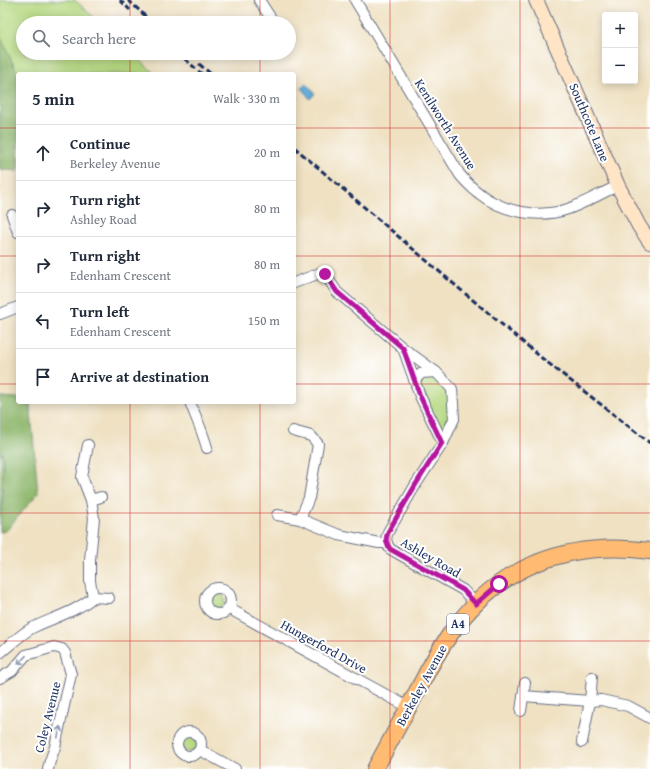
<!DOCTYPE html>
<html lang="en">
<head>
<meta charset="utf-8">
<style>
	:root { --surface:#fff; --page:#f2f2f3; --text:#1f2937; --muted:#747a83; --line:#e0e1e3 }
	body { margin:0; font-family:"Gentium Book Plus",serif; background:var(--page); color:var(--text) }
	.controls { position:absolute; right:12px; top:12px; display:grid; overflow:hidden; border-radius:4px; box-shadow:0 2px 10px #0003 }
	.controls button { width:36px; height:36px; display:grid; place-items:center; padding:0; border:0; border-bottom:1px solid var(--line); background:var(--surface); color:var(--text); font:20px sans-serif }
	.stop { position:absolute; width:12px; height:12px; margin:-9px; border:3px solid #b5179e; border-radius:50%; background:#fff }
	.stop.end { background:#b5179e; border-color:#fff; box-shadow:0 1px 4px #0008 }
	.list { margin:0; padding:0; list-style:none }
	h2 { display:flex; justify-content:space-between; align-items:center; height:52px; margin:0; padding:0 16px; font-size:17px }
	h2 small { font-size:13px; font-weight:400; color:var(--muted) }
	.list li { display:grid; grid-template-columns:26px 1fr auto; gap:12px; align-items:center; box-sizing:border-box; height:56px; padding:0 16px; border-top:1px solid var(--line) }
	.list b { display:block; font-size:15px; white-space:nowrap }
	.list p { margin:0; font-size:13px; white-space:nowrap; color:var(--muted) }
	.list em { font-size:13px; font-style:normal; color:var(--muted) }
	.icon { flex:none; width:22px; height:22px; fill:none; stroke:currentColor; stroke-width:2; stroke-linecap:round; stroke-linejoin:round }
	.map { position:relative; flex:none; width:650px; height:769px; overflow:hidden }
	.search { position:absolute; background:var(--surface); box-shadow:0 2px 10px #0003; left:16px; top:16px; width:280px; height:44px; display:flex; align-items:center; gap:10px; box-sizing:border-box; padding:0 14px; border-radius:22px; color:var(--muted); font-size:15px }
	.panel { position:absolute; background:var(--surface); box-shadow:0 2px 10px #0003; left:16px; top:72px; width:280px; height:332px; border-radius:4px }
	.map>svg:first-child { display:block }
	.green { fill:#b5d880; stroke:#68846f }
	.forest { fill:#90b86e; stroke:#567466 }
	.water { fill:#5ca9d5; stroke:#3c6c9a }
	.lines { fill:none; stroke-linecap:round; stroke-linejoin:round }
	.street-casing { stroke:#656d81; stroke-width:12 }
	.secondary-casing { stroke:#656d81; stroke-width:16 }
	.primary-casing { stroke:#656d81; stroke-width:18 }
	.street { stroke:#fff; stroke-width:10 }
	.secondary { stroke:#ffe4c6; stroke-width:14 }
	.primary { stroke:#ffbb71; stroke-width:16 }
	.rail { stroke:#1b2f5e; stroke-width:3; stroke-dasharray:6 3; stroke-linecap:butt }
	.oneway { stroke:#8d97ae }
	.route { stroke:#b5179e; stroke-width:5 }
	.grid { fill:none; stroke:#d62828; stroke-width:1; stroke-opacity:0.55 }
	.labels { text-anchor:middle; stroke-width:4; stroke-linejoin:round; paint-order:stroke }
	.shield { fill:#fff; stroke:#5f6d8e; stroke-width:1 }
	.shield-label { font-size:12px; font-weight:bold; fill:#1b2f5e }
	.street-label { font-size:13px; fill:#1b2f5e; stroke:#fff }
</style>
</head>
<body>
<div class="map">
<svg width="650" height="769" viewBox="0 0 650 769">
	<rect width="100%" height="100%" fill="#fff"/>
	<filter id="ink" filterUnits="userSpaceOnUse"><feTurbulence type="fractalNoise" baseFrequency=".025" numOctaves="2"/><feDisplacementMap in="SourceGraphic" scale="8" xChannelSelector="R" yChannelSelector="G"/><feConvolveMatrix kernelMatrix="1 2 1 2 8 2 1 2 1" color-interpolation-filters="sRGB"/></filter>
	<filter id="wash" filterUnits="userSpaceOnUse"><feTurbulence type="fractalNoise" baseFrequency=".012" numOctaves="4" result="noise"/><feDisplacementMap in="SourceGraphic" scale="16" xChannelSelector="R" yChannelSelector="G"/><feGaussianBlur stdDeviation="0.9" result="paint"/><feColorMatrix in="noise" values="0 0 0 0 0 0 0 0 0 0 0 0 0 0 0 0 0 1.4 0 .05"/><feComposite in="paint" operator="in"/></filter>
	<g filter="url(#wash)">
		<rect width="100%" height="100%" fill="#efe1c2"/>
		<!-- green -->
		<g class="green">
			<path d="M0,0H75L100,23H23V53H132L155,74H18V171L0,169Z"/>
			<path d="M429,374L445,387L452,407V412L445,427L437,425L419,383L422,377Z"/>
			<path d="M0,453H3L2,511H0Z"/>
			<circle cx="217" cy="601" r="8"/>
			<circle cx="189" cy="744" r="8"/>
		</g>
		<!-- forest -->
		<g class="forest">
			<path d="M0,36L18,74V171L0,169Z"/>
			<path d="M0,397L18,398V402H30L38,493L6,531L0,532V511H2L3,454L0,453Z"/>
		</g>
		<!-- water -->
		<path class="water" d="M306,83L315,94L310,99L301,87Z"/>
	</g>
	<g filter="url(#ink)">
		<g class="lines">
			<defs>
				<g id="street">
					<path d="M259,0L274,23"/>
					<path d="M355,0L460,175C466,182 473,189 480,194C503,212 539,219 568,209C585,203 601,193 618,186"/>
					<path d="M12,215L18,232"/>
					<path d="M294,283L320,273L325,274L337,292L403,348L436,372L452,389L454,419L443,443L416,484L388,532C385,539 386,543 390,549L463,590L476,604"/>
					<path d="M0,314L18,307"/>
					<path d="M403,348L420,396L443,443"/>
					<path d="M414,380L422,373L436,372"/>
					<path d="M190,402C196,418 203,432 207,448"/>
					<path d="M293,431L311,436L318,444L309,498L300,519"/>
					<path d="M91,500L101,497"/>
					<path d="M277,515L300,519L339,535L379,543H387"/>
					<circle cx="218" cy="601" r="13"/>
					<path d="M93,597L109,598"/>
					<path d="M228,608L408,707"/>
					<path d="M0,653C10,645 21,634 32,628C50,619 78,611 93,597L90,581V560L94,518L91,500L82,477L88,445"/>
					<path d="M0,678L12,671L26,655L54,647L62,649L65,653L71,674L55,747L50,761L48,769"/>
					<path d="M523,696L590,701L601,700L628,706L650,718"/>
					<path d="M521,711L525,683"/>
					<circle cx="189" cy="744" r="12"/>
					<path d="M582,742L590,701L592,677"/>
					<path d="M200,750L235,769"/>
				</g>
				<path id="secondary" d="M536,0L618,186L639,226L650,242"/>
				<path id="primary" d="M375,769C390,741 405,714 420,686C429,668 439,650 451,633C499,565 569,540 650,551"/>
			</defs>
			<!-- street casing -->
			<use href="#street" class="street-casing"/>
			<!-- secondary casing -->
			<use href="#secondary" class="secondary-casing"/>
			<!-- primary casing -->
			<use href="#primary" class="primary-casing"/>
			<!-- street -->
			<use href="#street" class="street"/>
			<!-- secondary -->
			<use href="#secondary" class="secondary"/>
			<!-- primary -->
			<use href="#primary" class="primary"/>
			<!-- rail -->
			<g class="rail">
				<path d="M120,0L130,10"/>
				<path d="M128,0L153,23"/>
				<path d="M178,53L202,74"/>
				<path d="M199,64L211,74"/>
				<path d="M294,147L455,285L543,359L650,443"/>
			</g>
		</g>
		<!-- one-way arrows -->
		<defs><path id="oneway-shaft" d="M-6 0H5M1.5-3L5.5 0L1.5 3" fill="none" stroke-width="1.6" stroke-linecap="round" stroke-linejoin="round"/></defs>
		<g class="oneway">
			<use href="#oneway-shaft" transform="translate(22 660) rotate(133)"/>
			<use href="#oneway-shaft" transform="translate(59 732) rotate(-78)"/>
		</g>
	</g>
	<g class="lines" filter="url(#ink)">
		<!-- route -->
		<path class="route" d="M325,274L337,292L403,348L420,396L442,443L416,484L388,532C385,539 386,543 390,549L463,590L476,604L499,584"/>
	</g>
	<!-- grid -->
	<path class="grid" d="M130,0V23M260,0V23M390,0V769M520,0V769M130,53V74M260,53V74M0,128H18M294,128H650M0,256H18M294,256H650M0,384H18M294,384H650M130,402V769M260,402V769M0,513H650M0,641H650"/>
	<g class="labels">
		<!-- shield labels -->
		<rect class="shield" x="447" y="614" width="22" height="20" rx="3"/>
		<g class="shield-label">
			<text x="458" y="628">A4</text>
		</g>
		<!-- street labels -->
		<g class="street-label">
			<text transform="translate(590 122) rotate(67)" y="5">Southcote Lane</text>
			<text transform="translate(446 124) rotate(58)" y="5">Kenilworth Avenue</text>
			<text transform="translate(431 557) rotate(30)" y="5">Ashley Road</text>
			<text transform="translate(324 646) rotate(29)" y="5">Hungerford Drive</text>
			<text transform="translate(421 685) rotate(-61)" y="5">Berkeley Avenue</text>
			<text transform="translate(47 717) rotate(-76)" y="5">Coley Avenue</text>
		</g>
	</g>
</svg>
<div class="controls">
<button>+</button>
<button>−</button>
</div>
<div class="stop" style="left:499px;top:584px"></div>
<div class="stop end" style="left:325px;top:274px"></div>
<div class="search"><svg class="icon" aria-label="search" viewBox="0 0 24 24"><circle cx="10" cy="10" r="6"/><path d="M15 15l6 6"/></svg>Search here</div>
<section class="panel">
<h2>5 min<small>Walk · 330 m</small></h2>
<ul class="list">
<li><svg class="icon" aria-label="ahead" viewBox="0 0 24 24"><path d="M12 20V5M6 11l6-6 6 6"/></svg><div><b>Continue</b><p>Berkeley Avenue</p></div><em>20 m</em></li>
<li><svg class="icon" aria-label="right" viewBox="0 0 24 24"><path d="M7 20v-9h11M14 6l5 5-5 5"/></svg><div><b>Turn right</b><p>Ashley Road</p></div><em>80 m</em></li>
<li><svg class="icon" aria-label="right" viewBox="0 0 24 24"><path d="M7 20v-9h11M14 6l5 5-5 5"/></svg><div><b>Turn right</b><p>Edenham Crescent</p></div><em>80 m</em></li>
<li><svg class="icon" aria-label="left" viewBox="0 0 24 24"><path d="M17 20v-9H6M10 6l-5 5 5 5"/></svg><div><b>Turn left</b><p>Edenham Crescent</p></div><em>150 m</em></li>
<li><svg class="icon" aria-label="arrive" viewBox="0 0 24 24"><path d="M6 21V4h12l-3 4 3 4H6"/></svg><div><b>Arrive at destination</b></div></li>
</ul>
</section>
</div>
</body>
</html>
